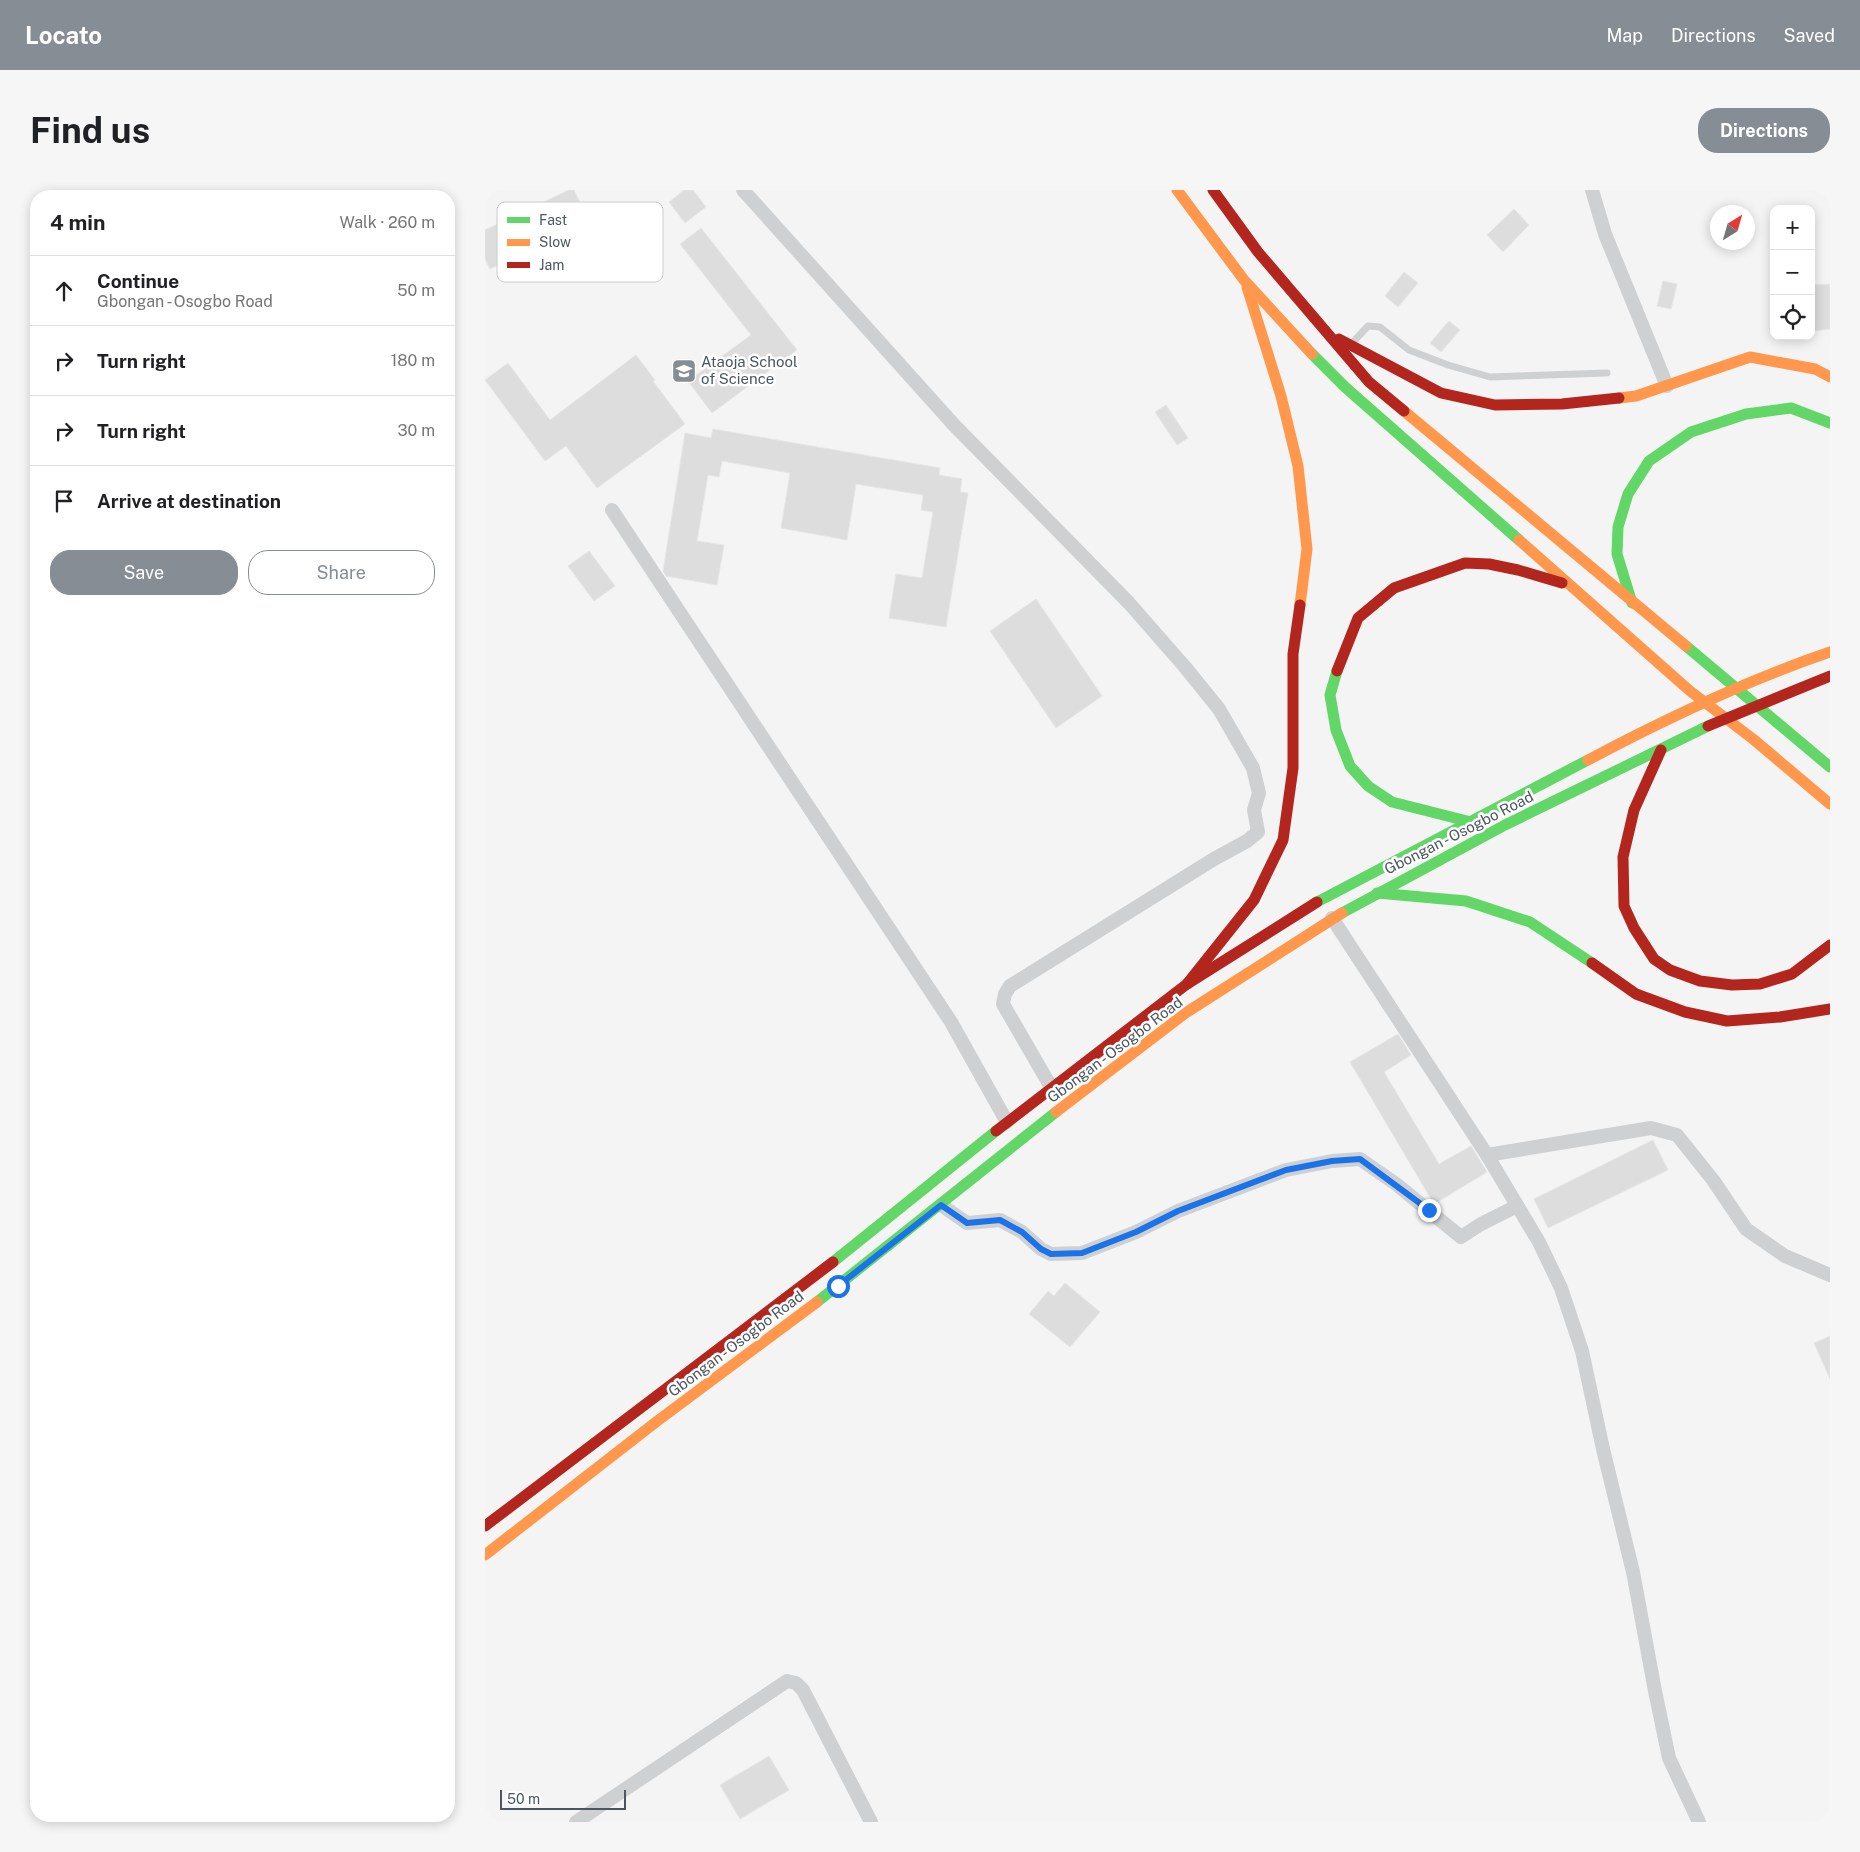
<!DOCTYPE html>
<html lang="en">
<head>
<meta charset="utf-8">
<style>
	:root { --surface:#fff; --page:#f6f6f6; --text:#202124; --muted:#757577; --line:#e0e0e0; --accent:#868d94 }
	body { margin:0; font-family:"Public Sans",sans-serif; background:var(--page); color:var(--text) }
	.controls { position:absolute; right:15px; top:15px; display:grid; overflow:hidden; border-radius:10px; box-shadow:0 2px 12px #0003 }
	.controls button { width:45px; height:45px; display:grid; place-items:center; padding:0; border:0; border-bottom:1px solid var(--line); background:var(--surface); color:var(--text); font:25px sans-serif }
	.compass { position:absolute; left:1225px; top:15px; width:45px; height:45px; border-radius:50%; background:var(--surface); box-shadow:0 2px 12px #0003; rotate:37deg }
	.scale { position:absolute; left:15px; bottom:12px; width:126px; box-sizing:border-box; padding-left:5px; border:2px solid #4a5661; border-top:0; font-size:14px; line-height:18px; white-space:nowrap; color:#4a5661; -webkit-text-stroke:4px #fff; paint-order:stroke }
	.stop { position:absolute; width:15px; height:15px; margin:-11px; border:4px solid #1a73e8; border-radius:50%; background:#fff }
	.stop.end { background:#1a73e8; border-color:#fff; box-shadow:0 1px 5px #0008 }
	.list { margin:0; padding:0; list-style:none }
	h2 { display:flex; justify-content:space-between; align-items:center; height:65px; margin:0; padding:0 20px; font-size:21px }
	h2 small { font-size:16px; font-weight:400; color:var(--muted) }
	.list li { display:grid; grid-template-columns:32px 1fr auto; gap:15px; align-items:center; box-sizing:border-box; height:70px; padding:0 20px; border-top:1px solid var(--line) }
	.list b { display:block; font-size:19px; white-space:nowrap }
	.list p { margin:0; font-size:16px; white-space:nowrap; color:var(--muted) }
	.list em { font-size:16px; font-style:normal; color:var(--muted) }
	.actions { display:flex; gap:10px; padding:15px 20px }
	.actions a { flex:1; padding:11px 0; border:1px solid var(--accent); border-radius:20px; text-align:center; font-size:18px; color:var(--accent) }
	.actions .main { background:var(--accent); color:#fff }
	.icon { flex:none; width:28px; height:28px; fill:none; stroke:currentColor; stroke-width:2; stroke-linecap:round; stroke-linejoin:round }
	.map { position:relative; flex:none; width:1345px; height:1632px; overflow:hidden; border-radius:20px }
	header { display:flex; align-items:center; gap:30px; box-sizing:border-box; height:70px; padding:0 25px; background:var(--accent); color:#fff }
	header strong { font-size:24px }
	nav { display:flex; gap:28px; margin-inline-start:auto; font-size:18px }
	.intro { display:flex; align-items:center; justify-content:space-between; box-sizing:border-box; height:120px; padding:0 30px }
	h1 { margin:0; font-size:35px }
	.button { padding:12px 22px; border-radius:20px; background:var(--accent); color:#fff; font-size:18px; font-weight:700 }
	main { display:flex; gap:30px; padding:0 30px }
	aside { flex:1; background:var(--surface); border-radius:20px; box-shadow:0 2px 12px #0003 }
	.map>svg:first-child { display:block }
	.building { fill:#ddddde; stroke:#e5e6e7 }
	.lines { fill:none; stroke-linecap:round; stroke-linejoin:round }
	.lane { stroke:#ced0d2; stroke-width:7 }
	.street { stroke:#ced0d2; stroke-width:14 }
	.fast { stroke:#63d668; stroke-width:11 }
	.slow { stroke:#ff974d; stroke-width:11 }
	.jam { stroke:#b3261e; stroke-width:11 }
	.route { stroke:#1a73e8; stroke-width:6 }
	.labels { text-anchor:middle; stroke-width:5; stroke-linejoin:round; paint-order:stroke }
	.poi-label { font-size:15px; fill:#4a5661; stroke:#fff; text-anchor:start }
	.street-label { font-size:15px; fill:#4a5661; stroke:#fff }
	.key { fill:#fff; stroke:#c9ccd0; stroke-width:1 }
	.key-label { font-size:14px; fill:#4a5661 }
</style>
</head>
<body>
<header>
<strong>Locato</strong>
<nav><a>Map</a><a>Directions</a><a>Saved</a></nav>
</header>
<div class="intro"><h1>Find us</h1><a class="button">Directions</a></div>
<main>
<aside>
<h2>4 min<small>Walk · 260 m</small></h2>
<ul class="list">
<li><svg class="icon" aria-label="ahead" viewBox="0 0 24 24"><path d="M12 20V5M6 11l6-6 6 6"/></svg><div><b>Continue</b><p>Gbongan - Osogbo Road</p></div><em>50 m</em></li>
<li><svg class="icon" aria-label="right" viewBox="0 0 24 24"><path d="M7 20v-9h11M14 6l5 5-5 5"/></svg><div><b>Turn right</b></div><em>180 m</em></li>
<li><svg class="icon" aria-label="right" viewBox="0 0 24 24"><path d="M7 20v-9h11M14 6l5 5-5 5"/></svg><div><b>Turn right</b></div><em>30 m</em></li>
<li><svg class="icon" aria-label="arrive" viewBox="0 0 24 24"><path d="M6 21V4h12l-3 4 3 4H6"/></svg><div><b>Arrive at destination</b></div></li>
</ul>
<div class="actions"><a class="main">Save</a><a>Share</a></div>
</aside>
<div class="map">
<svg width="1345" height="1632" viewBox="0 0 1345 1632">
	<rect width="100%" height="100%" fill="#f4f4f4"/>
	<!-- building -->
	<g class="building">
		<path d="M84,0H89L104,31L5,79L0,69V40Z"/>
		<path d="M199,0H208L221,17L200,33L184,12Z"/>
		<path d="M1029,19L1044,35L1018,62L1002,45Z"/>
		<path d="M216,38L312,160L227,223L203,191L266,145L195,54Z"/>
		<path d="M919,82L933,93L913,117L900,106Z"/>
		<path d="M1178,91L1192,94L1186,119L1172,116Z"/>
		<path d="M1345,94V139L1329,141L1326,95Z"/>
		<path d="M964,131L975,140L956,162L945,153Z"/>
		<path d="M151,165L170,190L168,191L200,234L112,298L81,256L60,271L0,190L23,173L65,230Z"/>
		<path d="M681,215L703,248L692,255L670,222Z"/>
		<path d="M228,239L455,278L454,285L477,289L475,302L483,303L461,437L404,428L411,384L437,388L448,322L436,320L438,305L371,294L362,350L296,338L305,283L237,271L234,287L223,285L212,351L239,355L232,395L181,386L178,381L200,243L226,248Z"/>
		<path d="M104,361L130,396L109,411L83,376Z"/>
		<path d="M551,409L617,506L571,538L505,441Z"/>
		<path d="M913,844L926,865L899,882L954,974L986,956L1002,982L949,1014L865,872Z"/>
		<path d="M1168,950L1183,980L1063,1038L1049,1009Z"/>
		<path d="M580,1093L615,1122L585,1157L544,1124L563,1101L569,1106Z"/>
		<path d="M1345,1146V1189L1329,1153Z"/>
		<path d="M284,1566L304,1600L255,1629L235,1595Z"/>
	</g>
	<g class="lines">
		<!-- lane -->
		<path class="lane" d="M869,151L883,136L895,137L924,160L963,175L1005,187L1122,183"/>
		<!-- street -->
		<g class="street">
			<path d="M258,0L469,235L644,413L700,477L734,519L768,578L774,603L769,620L773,642L762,651L729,669L525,796L520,804L518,814L566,897"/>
			<path d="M1107,0L1120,44L1182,196"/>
			<path d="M127,320L466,832L522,932"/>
			<path d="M847,728L1002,965L1054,1052L1076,1098L1097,1161L1118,1259L1148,1382L1170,1501L1184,1568L1214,1632"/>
			<path d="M1002,965L1166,938L1192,945L1228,990L1261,1039L1300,1066L1345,1085"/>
			<path d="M456,1015L482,1033L515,1030L537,1042L556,1059L566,1064L597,1063L651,1042L693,1021L801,980L847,971L875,969L911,994L976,1047L996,1034L1032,1016"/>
			<path d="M91,1632L302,1491L311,1493L318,1500L386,1632"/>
		</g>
		<!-- fast -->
		<g class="fast">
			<path d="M827,164L860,197L1034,350"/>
			<path d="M1147,413L1132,364L1133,337L1143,304L1164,271L1206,242L1261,224L1306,218L1345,233"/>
			<path d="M1201,456L1345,577"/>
			<path d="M852,481L845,505L851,540L865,576L883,596L907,612L986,632"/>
			<path d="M892,703L981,711L1045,732L1107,773"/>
			<path d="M832,712L1103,570"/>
			<path d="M857,723L1020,635L1223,536"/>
			<path d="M348,1072L511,941"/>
			<path d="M332,1112L571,922"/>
		</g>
		<!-- slow -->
		<g class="slow">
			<path d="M692,0L759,90L827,164"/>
			<path d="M762,97L796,206L813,276L822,359L815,415"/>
			<path d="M1134,208L1151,206L1265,167L1330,179L1345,187"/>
			<path d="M919,221L1201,456"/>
			<path d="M1034,350L1205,501L1268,549L1345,614"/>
			<path d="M1103,570C1180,529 1263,490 1345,462"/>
			<path d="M571,922L702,822L857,723"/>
			<path d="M0,1365L171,1232L332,1112"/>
		</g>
		<!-- jam -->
		<g class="jam">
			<path d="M728,0L773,62L884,192L919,221"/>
			<path d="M854,149L956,203L1010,215L1077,214L1134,208"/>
			<path d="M852,481L873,428L909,398L980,373L1004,374L1033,380L1077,393"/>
			<path d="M1223,536L1345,486"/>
			<path d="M1176,560L1149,620L1138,667L1139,716L1149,738L1169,769L1185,780L1215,791L1247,795L1275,794L1307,784L1345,755"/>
			<path d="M1107,773L1151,804L1200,822L1242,831L1295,827L1345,819"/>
			<path d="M702,794L769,710L798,650L808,578V464L815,415"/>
			<path d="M511,941L702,794L832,712"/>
			<path d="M0,1336L348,1072"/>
		</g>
	</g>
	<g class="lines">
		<!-- route -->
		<path class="route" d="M353,1096L456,1015L482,1033L515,1030L537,1042L556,1059L566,1064L597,1063L651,1042L693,1021L801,980L847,971L875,969L944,1020"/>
	</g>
	<!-- icons -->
	<defs>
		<symbol id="school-square" viewBox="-11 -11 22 22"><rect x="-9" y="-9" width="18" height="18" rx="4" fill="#868d94" stroke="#fff"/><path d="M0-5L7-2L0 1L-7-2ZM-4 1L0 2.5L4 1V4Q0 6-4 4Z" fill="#fff"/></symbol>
	</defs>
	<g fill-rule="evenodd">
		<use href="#school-square" x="185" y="167" width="28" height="28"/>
	</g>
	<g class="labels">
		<!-- poi labels -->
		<g class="poi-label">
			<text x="216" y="177">Ataoja School<tspan x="216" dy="17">of Science</tspan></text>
		</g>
		<!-- street labels -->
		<g class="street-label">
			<text transform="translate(974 643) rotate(-27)" y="5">Gbongan - Osogbo Road</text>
			<text transform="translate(630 860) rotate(-37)" y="5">Gbongan - Osogbo Road</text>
			<text transform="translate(251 1154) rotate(-37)" y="5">Gbongan - Osogbo Road</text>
		</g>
	</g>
	<!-- legend -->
	<rect x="12" y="12" width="166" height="80" rx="8" class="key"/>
	<rect x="22" y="27" width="23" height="6" fill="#63d668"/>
	<rect x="22" y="49" width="23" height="7" fill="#ff974d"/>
	<rect x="22" y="72" width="23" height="6" fill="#b3261e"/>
	<g class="key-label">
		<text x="54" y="35">Fast</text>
		<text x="54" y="57">Slow</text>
		<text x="54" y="80">Jam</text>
	</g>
</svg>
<div class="controls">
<button>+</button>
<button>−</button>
<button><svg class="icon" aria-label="locate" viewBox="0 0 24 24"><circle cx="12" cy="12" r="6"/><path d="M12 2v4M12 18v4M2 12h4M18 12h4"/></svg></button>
</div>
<svg class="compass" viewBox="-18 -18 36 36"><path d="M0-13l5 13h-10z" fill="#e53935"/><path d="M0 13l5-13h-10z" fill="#757577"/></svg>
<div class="scale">50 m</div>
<div class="stop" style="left:353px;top:1096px"></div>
<div class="stop end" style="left:944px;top:1020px"></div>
</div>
</main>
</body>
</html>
